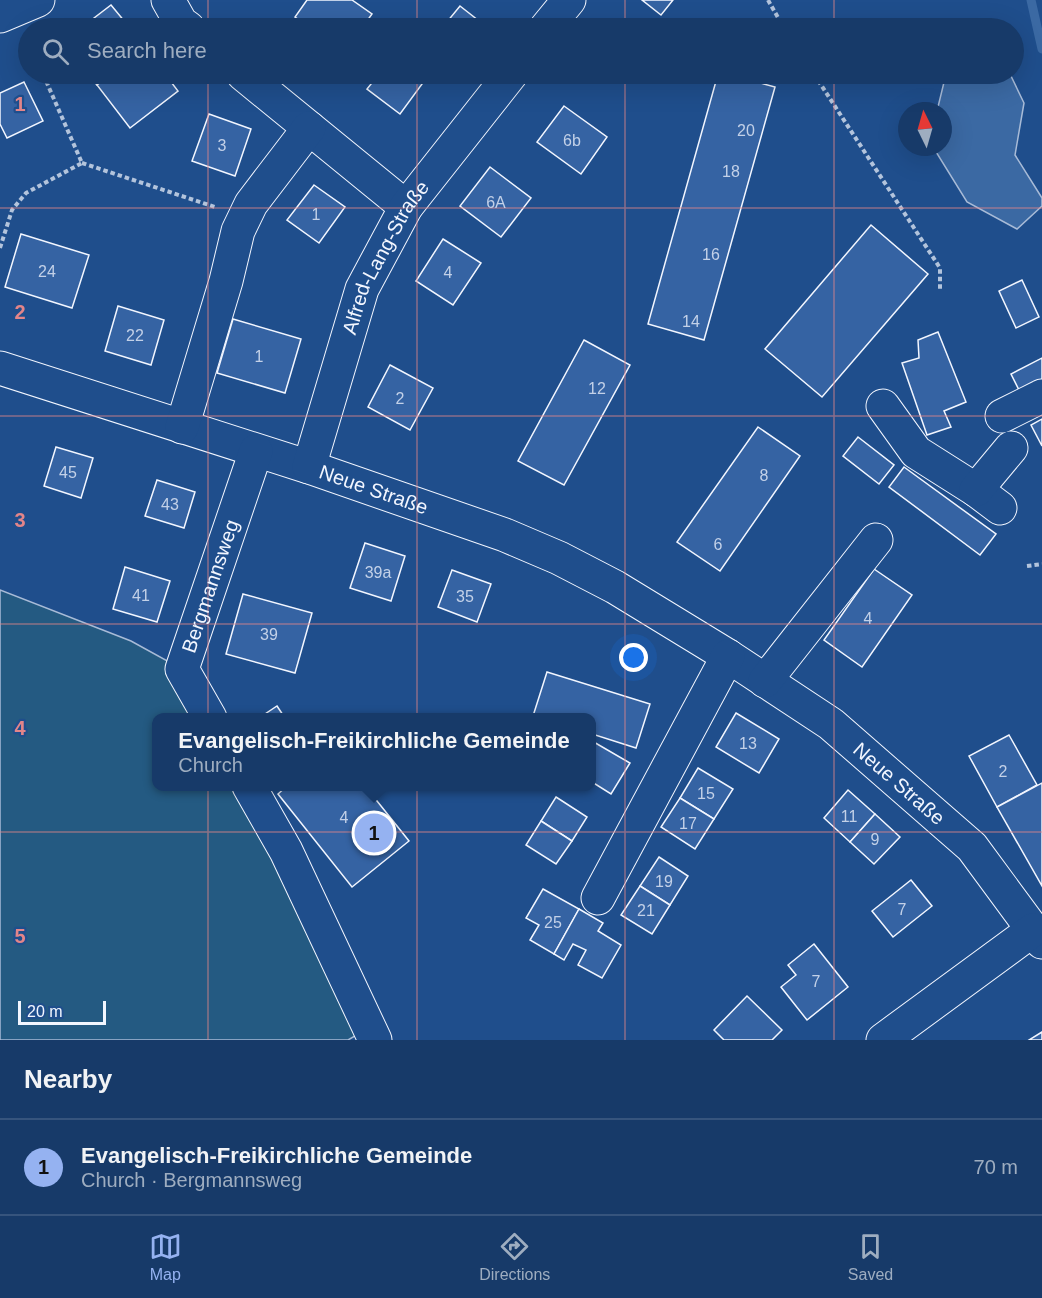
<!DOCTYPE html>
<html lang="en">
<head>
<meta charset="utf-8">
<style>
	:root { --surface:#173a69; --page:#244571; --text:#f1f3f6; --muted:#9eadc0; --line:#36547d; --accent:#95b2f1 }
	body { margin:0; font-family:Arial,sans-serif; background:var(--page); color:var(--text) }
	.compass { position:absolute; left:898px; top:102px; width:54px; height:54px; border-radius:50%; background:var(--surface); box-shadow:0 6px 24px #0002; rotate:355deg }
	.scale { position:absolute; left:18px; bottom:15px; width:88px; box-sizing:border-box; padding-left:6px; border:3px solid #f2f6ff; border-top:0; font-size:16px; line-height:21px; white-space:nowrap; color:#f2f6ff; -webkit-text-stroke:4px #1f4e8c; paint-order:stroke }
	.you { position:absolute; left:634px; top:658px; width:21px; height:21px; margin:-15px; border:4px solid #fff; border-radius:50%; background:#1a73e8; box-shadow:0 0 0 9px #1a73e833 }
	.badge { display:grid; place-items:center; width:39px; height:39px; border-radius:50%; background:var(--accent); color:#111; font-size:20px; font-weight:700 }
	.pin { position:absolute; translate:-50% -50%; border:3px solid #fff; box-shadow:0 2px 6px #0006 }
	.popup { position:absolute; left:152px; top:713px; width:444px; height:78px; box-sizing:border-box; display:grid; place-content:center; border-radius:12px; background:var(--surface); filter:drop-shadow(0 2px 4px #0005); font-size:20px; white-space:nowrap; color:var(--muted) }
	.popup b { font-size:22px; color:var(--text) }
	.popup::after { content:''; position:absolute; left:50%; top:100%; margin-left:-12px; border:12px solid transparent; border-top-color:var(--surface) }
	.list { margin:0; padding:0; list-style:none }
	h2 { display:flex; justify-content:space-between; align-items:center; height:78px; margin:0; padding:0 24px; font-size:26px }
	h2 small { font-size:20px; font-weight:400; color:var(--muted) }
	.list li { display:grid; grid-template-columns:39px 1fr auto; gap:18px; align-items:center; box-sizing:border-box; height:96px; padding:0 24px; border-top:2px solid var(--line) }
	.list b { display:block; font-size:22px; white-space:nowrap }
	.list p { margin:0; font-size:20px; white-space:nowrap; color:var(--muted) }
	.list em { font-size:20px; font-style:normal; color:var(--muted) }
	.icon { flex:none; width:33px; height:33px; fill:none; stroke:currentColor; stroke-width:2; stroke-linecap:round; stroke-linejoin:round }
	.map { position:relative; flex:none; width:1042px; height:1040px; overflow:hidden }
	.search { position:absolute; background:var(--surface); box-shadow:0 6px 24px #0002; left:18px; right:18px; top:18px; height:66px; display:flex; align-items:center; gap:15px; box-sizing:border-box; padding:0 21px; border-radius:33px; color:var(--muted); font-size:22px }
	.sheet { height:174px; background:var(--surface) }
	nav { display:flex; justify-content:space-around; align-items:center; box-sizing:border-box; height:84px; border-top:2px solid var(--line); background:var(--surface); font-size:16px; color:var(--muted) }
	nav a { display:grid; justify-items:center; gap:3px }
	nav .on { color:var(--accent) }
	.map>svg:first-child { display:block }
	.green { fill:#245a82; stroke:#a8bbd7; stroke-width:1.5 }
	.water { fill:#3b69a3; stroke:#a8bbd7; stroke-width:1.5 }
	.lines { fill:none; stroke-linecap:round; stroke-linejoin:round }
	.stream { stroke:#3b69a3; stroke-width:9 }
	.building { fill:#3563a3; stroke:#f2f6ff; stroke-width:1.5 }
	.minor-casing { stroke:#f2f6ff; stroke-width:35 }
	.path { stroke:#b3c4dc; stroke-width:4; stroke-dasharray:4.5 3; stroke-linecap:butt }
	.minor { stroke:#1f4e8c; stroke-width:33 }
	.grid { fill:none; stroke:#e38589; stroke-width:1.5; stroke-opacity:0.55 }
	.labels { text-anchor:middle; stroke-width:4.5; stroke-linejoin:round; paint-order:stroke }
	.number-label { font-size:16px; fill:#c3d1e8 }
	.street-label { font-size:20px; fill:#f2f6ff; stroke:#1f4e8c }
	.grid-label { font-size:20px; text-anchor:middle; font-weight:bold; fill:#e38589; stroke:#1f4e8c; stroke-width:4.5; stroke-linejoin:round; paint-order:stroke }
</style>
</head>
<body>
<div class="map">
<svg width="1042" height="1040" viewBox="0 0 1042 1040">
	<rect width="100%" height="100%" fill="#1f4e8c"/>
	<!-- green -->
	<path class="green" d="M0,590L131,641L182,669L209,717L156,718V786L247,787L369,1028L348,1040H0Z"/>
	<!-- water -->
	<path class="water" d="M946,74H1010L1024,103L1015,155L1042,198V206L1017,229L967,202L933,147H943V111H937Z"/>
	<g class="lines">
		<!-- stream -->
		<path class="stream" d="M1031,0L1042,49"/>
	</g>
	<!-- building -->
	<g class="building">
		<path d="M307,0H352L372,14L362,28H311L295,17Z"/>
		<path d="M642,0H673L661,15Z"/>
		<path d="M111,5L130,28H81Z"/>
		<path d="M460,6L488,28H442Z"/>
		<path d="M87,74H112L97,85Z"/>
		<path d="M112,74H165L178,91L130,128L97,85Z"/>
		<path d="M379,74H416L425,80L400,114L367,89Z"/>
		<path d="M718,74H728L775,87L704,340L648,324Z"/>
		<path d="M24,82L43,121L7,138L0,124V93Z"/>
		<path d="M564,106L607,137L581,174L537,142Z"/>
		<path d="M209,114L251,129L235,176L192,161Z"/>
		<path d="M490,167L531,198L501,237L460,206Z"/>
		<path d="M314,185L345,207L319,243L287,220Z"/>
		<path d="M871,225L928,274L822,397L765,349Z"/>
		<path d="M21,234L89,255L72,308L5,287Z"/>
		<path d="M443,239L481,263L453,305L416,281Z"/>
		<path d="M1022,280L1039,317L1016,328L999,291Z"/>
		<path d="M118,306L164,320L151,365L105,351Z"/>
		<path d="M233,319L301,339L285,393L217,373Z"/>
		<path d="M938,332L966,402L944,411L951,427L927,435L902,363L919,358L918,340Z"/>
		<path d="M584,340L630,365L564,485L518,461Z"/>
		<path d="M1042,358V380L1020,392L1011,374Z"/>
		<path d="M390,365L433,388L410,430L368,407Z"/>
		<path d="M1042,419V446L1031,425Z"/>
		<path d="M758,427L800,456L720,571L677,542Z"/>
		<path d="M858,437L894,465L879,484L843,456Z"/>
		<path d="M56,447L93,458L81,498L44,486Z"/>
		<path d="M904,467L996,534L980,555L889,487Z"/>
		<path d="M157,480L195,492L184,528L145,516Z"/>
		<path d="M365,543L405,556L391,601L350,588Z"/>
		<path d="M125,567L170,581L157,622L113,609Z"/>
		<path d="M874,569L912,595L862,667L824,640Z"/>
		<path d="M452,570L491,584L477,622L438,607Z"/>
		<path d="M243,594L312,613L295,673L226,654Z"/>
		<path d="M547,672L650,704L636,748L592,734V718L533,716Z"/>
		<path d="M277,706L285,718H259Z"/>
		<path d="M736,713L779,739L759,773L716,747Z"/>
		<path d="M1009,735L1037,785L997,807L969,756Z"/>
		<path d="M592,741L630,763L611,794L592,782Z"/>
		<path d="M698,768L733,789L714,819L680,798Z"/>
		<path d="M1042,783V886L997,807Z"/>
		<path d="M287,786H365L409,841L352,887L278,794Z"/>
		<path d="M848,790L875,814L850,842L824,818Z"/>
		<path d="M556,797L587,817L572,841L541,821Z"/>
		<path d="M680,798L714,819L695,849L661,827Z"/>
		<path d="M875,814L900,837L874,864L850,842Z"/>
		<path d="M541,821L572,841L556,864L526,845Z"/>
		<path d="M659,857L688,876L670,905L640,886Z"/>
		<path d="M911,880L932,906L893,937L872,911Z"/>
		<path d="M640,886L670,905L652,934L621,915Z"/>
		<path d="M543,889L579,909L554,954L530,940L539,925L526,918Z"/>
		<path d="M579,909L603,923L598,931L621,945L602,978L578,965L586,950L573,944L564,960L554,954Z"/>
		<path d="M814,944L848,987L807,1020L781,987L796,975L788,965Z"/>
		<path d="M747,996L782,1030L772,1040H724L714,1030Z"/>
		<path d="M1042,1032V1040H1029Z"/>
	</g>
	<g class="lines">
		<defs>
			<g id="minor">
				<path d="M168,0L181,23L188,28"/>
				<path d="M0,16L38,0"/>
				<path d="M546,28L569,0"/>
				<path d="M243,74L406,207"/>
				<path id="s1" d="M0,368L309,467L505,535L559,558L615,587L728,656L831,724L972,847L1042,942"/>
				<path d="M883,406L916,452L976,490L1000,508"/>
				<path d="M1002,416L1042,396"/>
				<path d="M182,427L226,281L238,231L251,204L309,128"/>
				<path id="s2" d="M309,467L362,289L406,207L511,74"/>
				<path d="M976,490L1011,448"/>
				<path d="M765,681L876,540"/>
				<path id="s3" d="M210,718L182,669L256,451"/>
				<path d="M249,786L286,851L375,1040"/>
				<path d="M598,898L728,656"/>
				<path d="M883,1040L1033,930"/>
			</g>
		</defs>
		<!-- minor casing -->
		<use href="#minor" class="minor-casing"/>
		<!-- path -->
		<g class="path">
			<path d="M768,0L784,28"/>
			<path d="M814,74L940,268V289"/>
			<path d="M82,163L215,207"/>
			<path d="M0,248L12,210L26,193L82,163L43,74"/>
			<path d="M1027,566L1042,564"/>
		</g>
		<!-- minor -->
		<use href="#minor" class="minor"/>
	</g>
	<!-- grid -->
	<path class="grid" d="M208,0V28M417,0V28M625,0V28M834,0V28M208,74V1040M417,74V1040M625,74V1040M834,74V1040M0,208H1042M0,416H1042M0,624H1042M0,832H1042"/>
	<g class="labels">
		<!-- number labels -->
		<g class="number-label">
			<text x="746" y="136">20</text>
			<text x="572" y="146">6b</text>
			<text x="222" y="151">3</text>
			<text x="731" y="177">18</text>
			<text x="496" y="208">6A</text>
			<text x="316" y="220">1</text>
			<text x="711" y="260">16</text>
			<text x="47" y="277">24</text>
			<text x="448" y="278">4</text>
			<text x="691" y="327">14</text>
			<text x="135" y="341">22</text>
			<text x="259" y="362">1</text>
			<text x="597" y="394">12</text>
			<text x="400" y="404">2</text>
			<text x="68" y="478">45</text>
			<text x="764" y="481">8</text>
			<text x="170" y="510">43</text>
			<text x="718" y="550">6</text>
			<text x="378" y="578">39a</text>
			<text x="141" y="601">41</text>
			<text x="465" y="602">35</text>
			<text x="868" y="624">4</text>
			<text x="269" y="640">39</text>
			<text x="748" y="749">13</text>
			<text x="1003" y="777">2</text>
			<text x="706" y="799">15</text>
			<text x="849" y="822">11</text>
			<text x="344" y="823">4</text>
			<text x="688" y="829">17</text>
			<text x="875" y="845">9</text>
			<text x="664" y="887">19</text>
			<text x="902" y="915">7</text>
			<text x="646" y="916">21</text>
			<text x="553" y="928">25</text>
			<text x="816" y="987">7</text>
		</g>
		<!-- street labels -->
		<g class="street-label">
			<text dy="7" stroke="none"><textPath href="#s2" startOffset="224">Alfred-Lang-Straße</textPath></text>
			<text dy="7" stroke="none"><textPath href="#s1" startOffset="393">Neue Straße</textPath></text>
			<text dy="7" stroke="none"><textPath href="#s3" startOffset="144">Bergmannsweg</textPath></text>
			<text dy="7" stroke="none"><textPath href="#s1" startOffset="1000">Neue Straße</textPath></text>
		</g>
	</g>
	<g class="grid-label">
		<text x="20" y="111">1</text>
		<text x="20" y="319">2</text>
		<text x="20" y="527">3</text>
		<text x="20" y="735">4</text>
		<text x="20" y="943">5</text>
	</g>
</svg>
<svg class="compass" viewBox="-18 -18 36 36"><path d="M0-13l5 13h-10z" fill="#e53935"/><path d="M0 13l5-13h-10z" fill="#9eadc0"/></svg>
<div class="scale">20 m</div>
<div class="you"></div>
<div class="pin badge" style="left:374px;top:833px">1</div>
<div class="popup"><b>Evangelisch-Freikirchliche Gemeinde</b>Church</div>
<div class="search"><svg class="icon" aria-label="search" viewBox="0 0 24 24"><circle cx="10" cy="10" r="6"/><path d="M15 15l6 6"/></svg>Search here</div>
</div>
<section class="sheet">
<h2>Nearby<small></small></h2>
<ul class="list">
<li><span class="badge">1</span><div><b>Evangelisch-Freikirchliche Gemeinde</b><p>Church · Bergmannsweg</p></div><em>70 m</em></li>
</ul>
</section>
<nav>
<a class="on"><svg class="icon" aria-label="map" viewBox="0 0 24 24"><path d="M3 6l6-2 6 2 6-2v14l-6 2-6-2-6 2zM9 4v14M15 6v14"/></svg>Map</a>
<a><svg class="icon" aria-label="directions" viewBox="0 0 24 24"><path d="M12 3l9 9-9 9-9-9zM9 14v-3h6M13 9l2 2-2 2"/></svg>Directions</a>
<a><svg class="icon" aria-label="saved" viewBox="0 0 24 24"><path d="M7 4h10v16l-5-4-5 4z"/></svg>Saved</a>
</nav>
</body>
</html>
